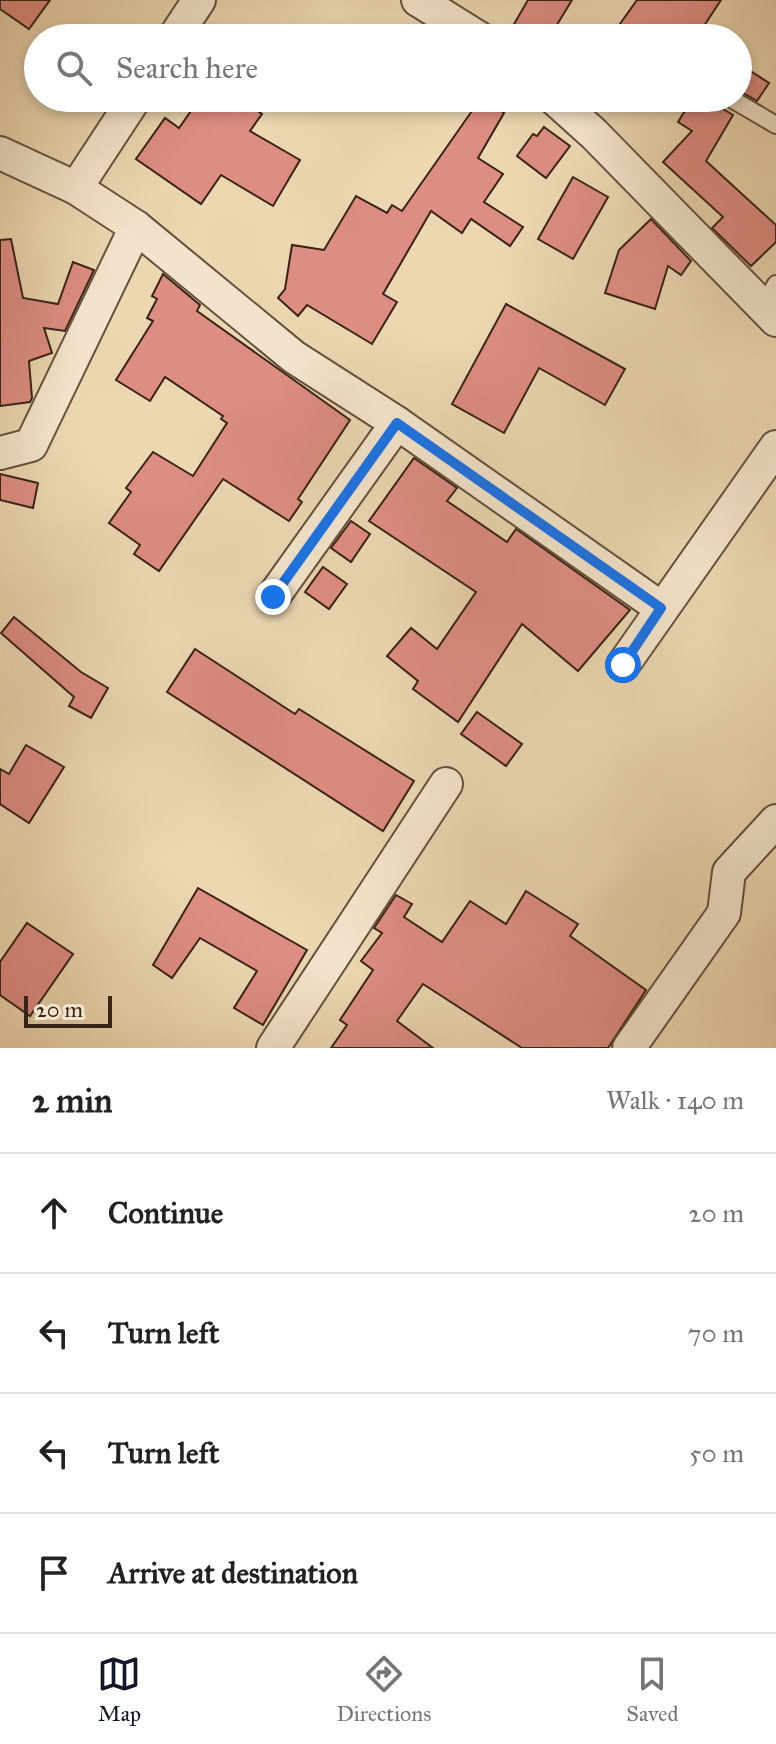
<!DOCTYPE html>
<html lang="en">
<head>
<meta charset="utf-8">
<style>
	:root { --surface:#fff; --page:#f2f2f2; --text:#222; --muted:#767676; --line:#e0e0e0; --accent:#111827 }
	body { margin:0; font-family:"IM FELL Great Primer",serif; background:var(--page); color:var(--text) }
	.scale { position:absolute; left:24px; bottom:20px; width:88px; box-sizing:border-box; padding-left:8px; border:4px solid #382318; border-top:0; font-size:22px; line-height:28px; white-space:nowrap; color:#382318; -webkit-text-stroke:6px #f3e5cc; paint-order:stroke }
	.stop { position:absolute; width:24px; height:24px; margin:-18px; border:6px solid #1a73e8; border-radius:50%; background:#fff }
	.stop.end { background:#1a73e8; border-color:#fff; box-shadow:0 2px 8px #0008 }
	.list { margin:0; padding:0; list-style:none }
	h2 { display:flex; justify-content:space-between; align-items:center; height:104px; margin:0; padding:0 32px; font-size:34px }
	h2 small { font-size:26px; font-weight:400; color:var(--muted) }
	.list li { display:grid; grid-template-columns:52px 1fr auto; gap:24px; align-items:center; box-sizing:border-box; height:120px; padding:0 32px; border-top:2px solid var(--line) }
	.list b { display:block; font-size:30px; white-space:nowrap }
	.list em { font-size:26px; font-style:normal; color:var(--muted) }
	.icon { flex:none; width:44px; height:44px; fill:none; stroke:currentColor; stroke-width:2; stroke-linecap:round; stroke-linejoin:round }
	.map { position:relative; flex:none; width:776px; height:1048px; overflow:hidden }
	.search { position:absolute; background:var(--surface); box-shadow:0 4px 12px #0003; left:24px; right:24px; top:24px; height:88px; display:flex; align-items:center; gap:20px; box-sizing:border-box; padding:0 28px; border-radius:44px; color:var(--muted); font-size:30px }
	.sheet { height:584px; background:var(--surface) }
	nav { display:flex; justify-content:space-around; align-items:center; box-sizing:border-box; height:112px; border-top:2px solid var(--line); background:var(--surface); font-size:22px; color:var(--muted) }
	nav a { display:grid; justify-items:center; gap:4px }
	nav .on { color:var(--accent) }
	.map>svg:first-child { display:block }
	.building { fill:#de8d82; stroke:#382318; stroke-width:2 }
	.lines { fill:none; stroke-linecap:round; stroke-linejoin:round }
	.service-casing { stroke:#65503e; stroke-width:20 }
	.minor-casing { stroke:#65503e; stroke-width:36 }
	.service { stroke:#f3e5cc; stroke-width:16 }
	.minor { stroke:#f3e5cc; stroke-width:32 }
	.route { stroke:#1a73e8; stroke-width:10 }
</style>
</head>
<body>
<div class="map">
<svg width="776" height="1048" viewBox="0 0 776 1048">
	<rect width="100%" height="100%" fill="#ecd7b1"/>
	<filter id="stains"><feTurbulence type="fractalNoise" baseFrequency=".0025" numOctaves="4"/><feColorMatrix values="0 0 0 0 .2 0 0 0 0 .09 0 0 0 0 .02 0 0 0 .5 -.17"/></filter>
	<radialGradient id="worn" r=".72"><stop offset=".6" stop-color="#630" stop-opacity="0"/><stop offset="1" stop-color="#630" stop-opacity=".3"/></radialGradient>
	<!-- building -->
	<g class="building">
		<path d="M0,0H50L29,29L0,9Z"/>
		<path d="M528,0H572L549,38H506Z"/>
		<path d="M637,0H721L696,38H610Z"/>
		<path d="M738,63L769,83L757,101L738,90Z"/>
		<path d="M200,98H239L262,114L250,131L300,160L273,206L221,175L201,204L136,159L165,118L179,128Z"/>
		<path d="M481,98L504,113L478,158L503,174L484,202L523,227L510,246L471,219L462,233L431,211L383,294L397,302L372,344L307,305L298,316L278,298L285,289L292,245L324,250L356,196L387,213L392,205L402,211Z"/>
		<path d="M693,98H705L733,115L706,161L776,225V242L751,266L712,228L723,217L663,162L692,131L678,122Z"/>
		<path d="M544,127L570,146L546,178L517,156L533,134L537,136Z"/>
		<path d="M573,177L608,197L573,259L538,239Z"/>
		<path d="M651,219L691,261L681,275L668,266L655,309L605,293L619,250Z"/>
		<path d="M11,239L23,298L58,304L73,262L94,270L65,331L44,328L52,353L29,361L32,398L30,402L0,406V240Z"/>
		<path d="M163,274L200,305L197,311L350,420L298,499L302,502L289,521L223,479L159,571L134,554L140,545L109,523L131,492L126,488L153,452L193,476L227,423L221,419L223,416L165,377L150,401L116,380L153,321L147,318L157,299L152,296Z"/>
		<path d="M506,304L625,369L605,405L539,368L504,433L452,404Z"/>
		<path d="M414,458L457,488L447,501L507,542L516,529L630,610L578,671L522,624L458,722L413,689L418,681L387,656L411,628L437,649L476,592L369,521Z"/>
		<path d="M0,474L38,483L33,508L0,500Z"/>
		<path d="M351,521L370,534L351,562L331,548Z"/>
		<path d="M323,567L347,584L329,609L305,592Z"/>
		<path d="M14,617L81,672L108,688L91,718L69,706L74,697L1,633Z"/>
		<path d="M195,649L295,714L299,709L414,781L383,831L167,692Z"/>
		<path d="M477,712L522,744L506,766L461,734Z"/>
		<path d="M26,745L64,767L29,823L0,804V769L9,774Z"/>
		<path d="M198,888L307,950L263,1025L234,1008L257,971L200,938L172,978L153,965Z"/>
		<path d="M526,891L578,924L570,936L646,990L608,1048H522L423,984L397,1021L433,1048H331L347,1025L340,1020L373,970L361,961L382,933L374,928L396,895L412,904L404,917L442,942L470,901L506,924Z"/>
		<path d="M27,923L73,954L30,1016L0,995V962Z"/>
	</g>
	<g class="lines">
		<defs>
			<g id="service">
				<path d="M730,98L776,125"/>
				<path d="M762,308L776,284"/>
			</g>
			<g id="minor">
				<path d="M418,0L479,38"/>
				<path d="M174,38L199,0"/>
				<path d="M554,98L594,134L776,320"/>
				<path d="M0,153L76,188L136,227L294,357L397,423L661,608"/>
				<path d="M76,188L135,98"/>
				<path d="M0,453L31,445L136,227"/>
				<path d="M273,597L397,423"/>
				<path d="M623,665L776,447"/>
				<path d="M273,1048L446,784"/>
				<path d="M629,1048L724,913L729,872L776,821"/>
			</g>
		</defs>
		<!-- service casing -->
		<use href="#service" class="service-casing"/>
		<!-- minor casing -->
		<use href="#minor" class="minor-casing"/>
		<!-- service -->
		<use href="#service" class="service"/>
		<!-- minor -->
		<use href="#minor" class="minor"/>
	</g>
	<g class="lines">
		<!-- route -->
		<path class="route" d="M273,597L397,423L661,608L623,665"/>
	</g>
	<rect width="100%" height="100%" filter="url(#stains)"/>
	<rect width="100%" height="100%" fill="url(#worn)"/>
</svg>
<div class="scale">20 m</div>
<div class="stop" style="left:623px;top:665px"></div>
<div class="stop end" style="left:273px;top:597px"></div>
<div class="search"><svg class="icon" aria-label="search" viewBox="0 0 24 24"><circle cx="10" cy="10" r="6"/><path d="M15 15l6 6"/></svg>Search here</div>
</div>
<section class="sheet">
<h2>2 min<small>Walk · 140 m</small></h2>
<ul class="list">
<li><svg class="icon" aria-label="ahead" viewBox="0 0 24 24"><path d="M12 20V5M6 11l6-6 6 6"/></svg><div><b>Continue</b></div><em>20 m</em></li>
<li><svg class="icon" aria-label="left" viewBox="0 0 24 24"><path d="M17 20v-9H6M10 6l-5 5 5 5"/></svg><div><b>Turn left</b></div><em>70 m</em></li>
<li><svg class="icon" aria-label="left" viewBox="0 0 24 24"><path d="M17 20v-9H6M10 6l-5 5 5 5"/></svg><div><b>Turn left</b></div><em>50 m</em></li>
<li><svg class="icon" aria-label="arrive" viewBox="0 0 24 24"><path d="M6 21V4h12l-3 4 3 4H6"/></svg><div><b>Arrive at destination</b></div></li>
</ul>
</section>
<nav>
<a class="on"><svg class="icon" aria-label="map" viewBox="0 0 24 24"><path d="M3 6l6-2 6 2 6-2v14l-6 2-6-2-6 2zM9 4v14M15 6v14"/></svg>Map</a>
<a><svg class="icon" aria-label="directions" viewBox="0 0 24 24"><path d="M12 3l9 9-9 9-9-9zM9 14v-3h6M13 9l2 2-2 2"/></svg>Directions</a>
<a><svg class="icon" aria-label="saved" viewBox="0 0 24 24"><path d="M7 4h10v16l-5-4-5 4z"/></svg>Saved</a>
</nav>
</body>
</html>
